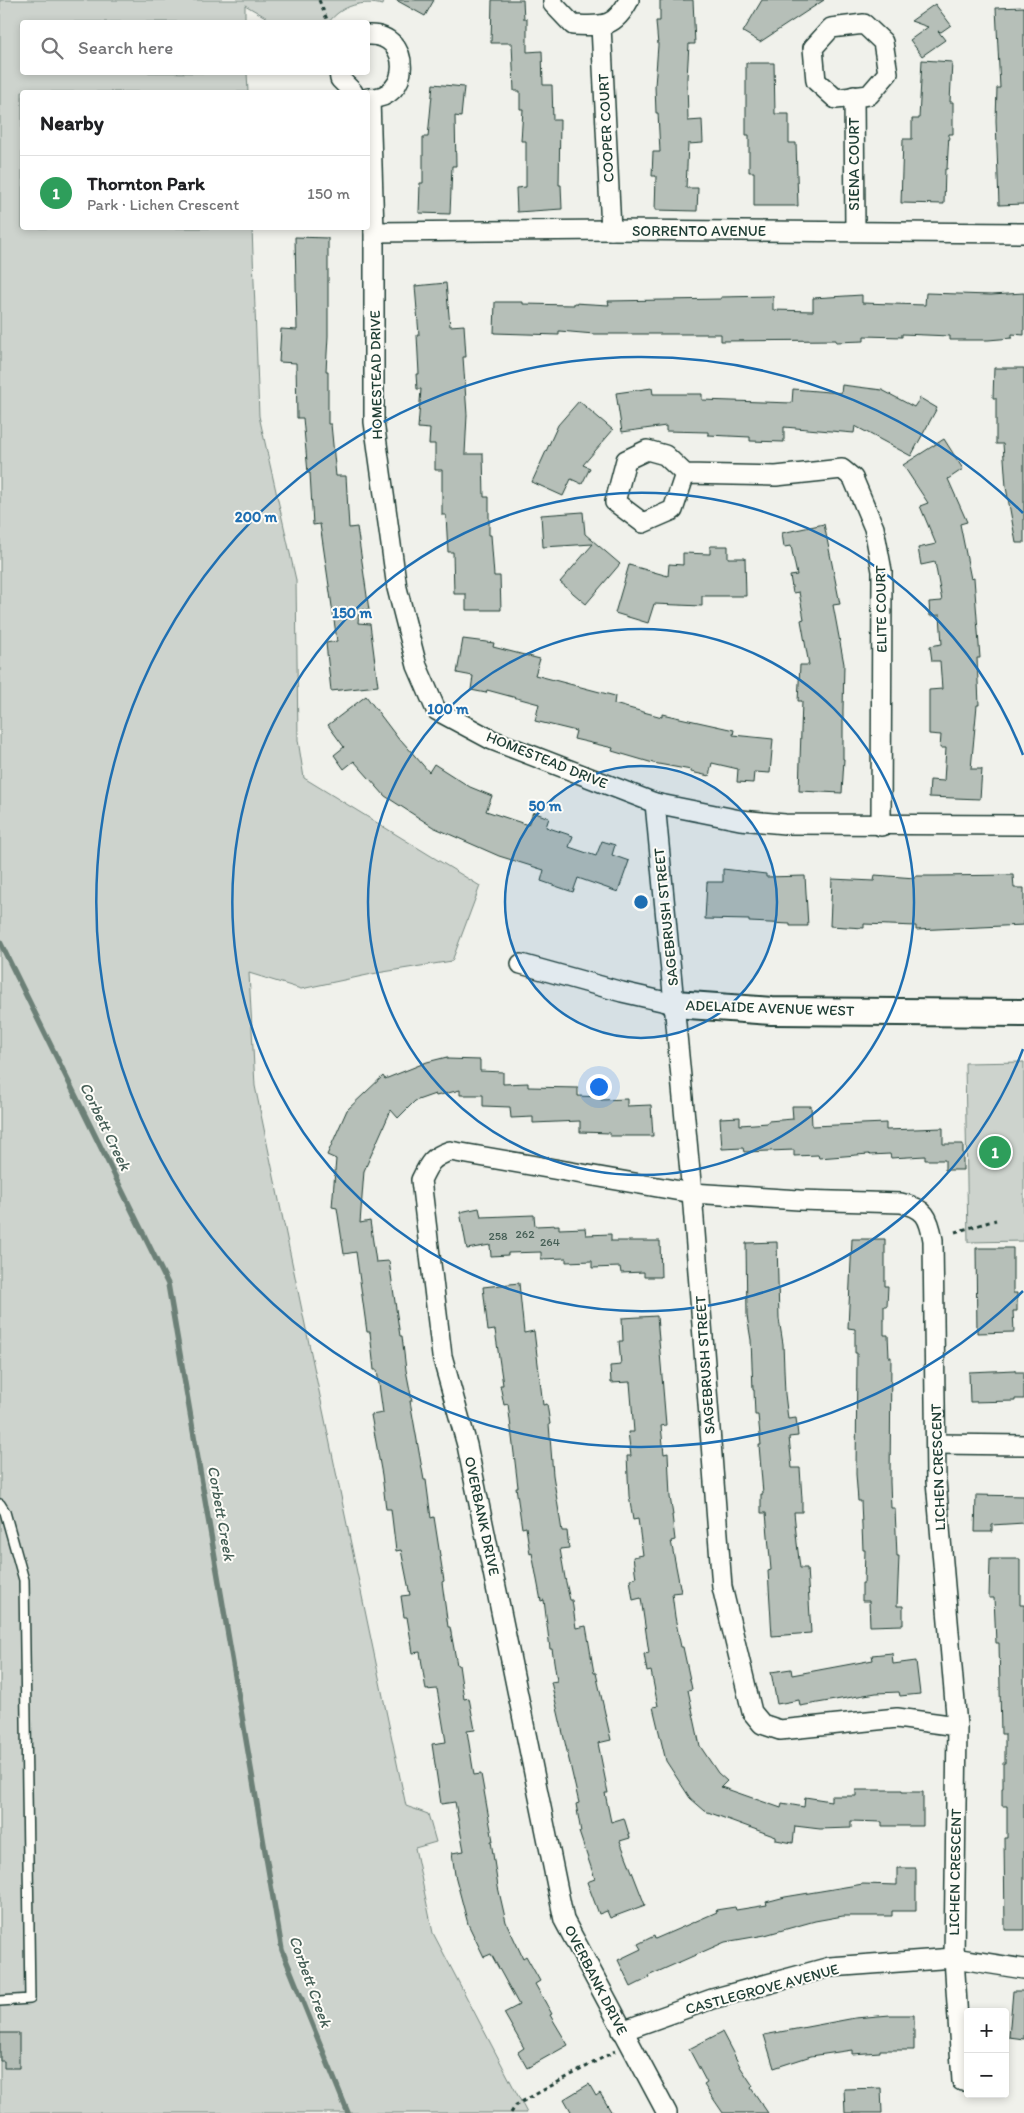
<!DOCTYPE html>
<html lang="en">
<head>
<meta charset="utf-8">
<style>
	:root { --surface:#fff; --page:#f6f6f6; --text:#202124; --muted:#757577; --line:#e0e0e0; --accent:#1f6fb2 }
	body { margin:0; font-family:Itim,sans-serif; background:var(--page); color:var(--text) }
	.controls { position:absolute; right:15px; bottom:15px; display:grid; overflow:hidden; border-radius:5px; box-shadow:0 2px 8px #0003 }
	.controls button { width:45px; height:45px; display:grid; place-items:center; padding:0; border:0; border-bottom:1px solid var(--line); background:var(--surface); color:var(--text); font:25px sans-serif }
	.you { position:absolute; left:598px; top:1086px; width:18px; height:18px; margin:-12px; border:4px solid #fff; border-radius:50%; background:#1a73e8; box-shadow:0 0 0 8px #1a73e833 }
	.badge { display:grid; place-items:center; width:32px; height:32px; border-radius:50%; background:var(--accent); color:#fff; font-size:16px; font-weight:700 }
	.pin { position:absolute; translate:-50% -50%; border:2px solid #fff; box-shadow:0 1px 5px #0006 }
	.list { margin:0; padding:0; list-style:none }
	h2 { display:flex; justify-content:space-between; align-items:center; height:65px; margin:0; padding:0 20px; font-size:21px }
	h2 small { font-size:16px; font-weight:400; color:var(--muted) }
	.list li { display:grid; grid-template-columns:32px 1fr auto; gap:15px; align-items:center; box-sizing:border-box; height:75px; padding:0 20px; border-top:1px solid var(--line) }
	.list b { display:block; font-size:19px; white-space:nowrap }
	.list p { margin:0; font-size:16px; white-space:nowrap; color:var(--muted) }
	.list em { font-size:16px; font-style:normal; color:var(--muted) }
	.icon { flex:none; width:28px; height:28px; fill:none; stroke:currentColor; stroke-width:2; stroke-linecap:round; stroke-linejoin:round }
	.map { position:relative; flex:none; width:1024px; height:2113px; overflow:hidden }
	.search { position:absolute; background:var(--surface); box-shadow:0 2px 8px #0003; left:20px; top:20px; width:350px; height:55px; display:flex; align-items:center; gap:12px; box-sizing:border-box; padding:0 18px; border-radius:5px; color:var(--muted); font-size:19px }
	.panel { position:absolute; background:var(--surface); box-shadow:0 2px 8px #0003; left:20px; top:90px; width:350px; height:140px; border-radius:5px }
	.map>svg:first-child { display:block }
	.green { fill:#cdd3cd; stroke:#768880 }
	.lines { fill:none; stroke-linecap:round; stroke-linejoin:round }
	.stream { stroke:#6c8077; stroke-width:5.5 }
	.building { fill:#b6bfb8; stroke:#1f3d34 }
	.lane-casing { stroke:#1f3d34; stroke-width:12 }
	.street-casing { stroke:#1f3d34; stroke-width:22 }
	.secondary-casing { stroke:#1f3d34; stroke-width:30 }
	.path { stroke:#1f3d34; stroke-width:3; stroke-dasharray:4 4; stroke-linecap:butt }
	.lane { stroke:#fdfcf7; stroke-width:9 }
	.street { stroke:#fdfcf7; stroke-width:19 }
	.secondary { stroke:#fdfcf7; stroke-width:26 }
	.ring { fill:none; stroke:#1f6fb2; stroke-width:2.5 }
	.labels { text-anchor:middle; stroke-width:4; stroke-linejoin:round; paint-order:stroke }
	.number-label { font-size:12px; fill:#455e55 }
	.street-label { font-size:15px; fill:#1f3d34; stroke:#fdfcf7 }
	.water-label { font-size:16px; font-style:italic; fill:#455e56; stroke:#fdfcf7 }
	.centre { fill:#1f6fb2; stroke:#fdfcf7; stroke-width:2.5 }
	.ring-label { font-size:15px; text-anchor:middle; font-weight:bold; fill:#1f6fb2; stroke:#fdfcf7; stroke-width:4; stroke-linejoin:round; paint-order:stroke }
</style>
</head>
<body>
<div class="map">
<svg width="1024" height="2113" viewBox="0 0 1024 2113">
	<rect width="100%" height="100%" fill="#f0f1eb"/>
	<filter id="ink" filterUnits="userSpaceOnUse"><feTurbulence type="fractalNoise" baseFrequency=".02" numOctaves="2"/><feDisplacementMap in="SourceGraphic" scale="10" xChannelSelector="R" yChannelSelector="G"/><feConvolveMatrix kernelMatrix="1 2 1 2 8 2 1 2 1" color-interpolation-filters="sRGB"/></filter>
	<g filter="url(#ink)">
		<!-- green -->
		<g class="green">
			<path d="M0,0H384L383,5C363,0 342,5 329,22H274L245,5V22H22V72L247,73L248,92H22V228H252L259,416L296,580L298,740L304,778L480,886L452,961L377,973L301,989L249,973L255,1086L406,1806L428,1814L436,1842L415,1848L433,1933L527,2113H0Z"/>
			<path d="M1024,1062V1241L968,1242L965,1063Z"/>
		</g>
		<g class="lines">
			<!-- stream -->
			<path class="stream" d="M0,942L168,1284L282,1950L348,2113"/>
		</g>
		<!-- building -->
		<g class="building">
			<path d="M396,0H434L425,16Z"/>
			<path d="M492,0H523L524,19H527V52L542,51L543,85H552L553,120H560L559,185H561L562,209L517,212L516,188L526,187V141H521L523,109H520V91H514L512,43H491Z"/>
			<path d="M660,0H693L695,44H689L687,78L688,121L702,120L703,143L688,144L686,188H698L697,211L655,210L656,176H652L653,152H660L658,113H656L655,86L658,45L656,21H660Z"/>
			<path d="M762,0H824L760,42L743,32Z"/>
			<path d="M935,4L951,25L941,32L938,31L945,40L922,56L910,40L928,27L911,21Z"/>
			<path d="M1024,7V204L999,205L996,120L997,88H1000L996,8Z"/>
			<path d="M922,60L952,62L950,102H953V134H949L947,169H945L944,204L901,203L903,139H912V119H919Z"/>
			<path d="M746,63H774L775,114H789V143H796L798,206H754V172H749V135H746Z"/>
			<path d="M433,84L464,87L461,117L455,116L456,166H452L450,214L419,213L420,183H423V137H428Z"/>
			<path d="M295,237L328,238V336L326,371H328V424H331L336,476H346L349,528L357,527L369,610H359L358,623L370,624L378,686L331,691L326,643L337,641L320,524L313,525L310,473H308L303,418H297L296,363L279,362L281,329L297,330Z"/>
			<path d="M446,283L450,326L464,325L466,357H463L467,415L465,454H483L484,497H489V535H491L494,576H500L501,610H466V594H454L453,552H448L446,515H442V470H435V444H429L430,429L418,428L421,389H417L416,374H419L417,335H419L415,286Z"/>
			<path d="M926,293L991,295L1024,293V335L1012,334V338L988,340H950V336L902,334V337L864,336V341L836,342V340L721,341V334H594L559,331V335L494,333L495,302H523V304L574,305V303L609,305L608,301L721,299V297L773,296V310L813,311V298L862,295V303L925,305Z"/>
			<path d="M994,368H1024V543H1016L1006,487L1003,444H996V398H993Z"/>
			<path d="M842,385L882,390L914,407L920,398L937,408L911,456L855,426L854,433L784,427V442L750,441V437L708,435V432L666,431V426L622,432L616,393L652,388L653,394H702V400L792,403L793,389L841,393Z"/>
			<path d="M579,401L613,430L583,465L590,468L582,484L571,479L563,496L532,482L558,425Z"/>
			<path d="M944,439L963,469L948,479L967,522L960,524L971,579L974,578L980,658H977L979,705H977L971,769H982L980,799L929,797L930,780L944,781L946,748H940L941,735L929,734V690L942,689L940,661H932L930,646L942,644L940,615L930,616L929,602L942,601L935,562L921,565L918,548L936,544L920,506L928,503L903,465Z"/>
			<path d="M583,512L585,534L620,564L586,604L560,582L593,544L543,547L541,515Z"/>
			<path d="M824,524L840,604L833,605L844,664L843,710V759H844L842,793L799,791L802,701H798L800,665H809L801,620L804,619L799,592L793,593L790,576L797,575L791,546L784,547L782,533Z"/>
			<path d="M710,546H728V558H745L746,596H702V606L654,604L648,623L615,613L629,565L668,576L669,564L683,565V553L710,554Z"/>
			<path d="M463,639L494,643L493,647L540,659L535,675L615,696L614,704L662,717V714L734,730L733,735L773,739L770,773L754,772L753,783L737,782L738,769L712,763L709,776L691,772V770L653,763L612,751L613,748L574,739L576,731L535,721L539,704L487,690L486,693L471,690L473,676L457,673Z"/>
			<path d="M366,696L400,741L401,740L429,772L434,764L470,787L492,796L486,811L528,825L533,812L549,818L546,827L573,836L569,847L596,856L602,841L615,845L612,855L629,861L618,892L578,878L573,892L541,881L544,870L499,856L433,827L385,796L354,761L344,769L334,755L344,747L328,725Z"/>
			<path d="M723,869L766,874V877L805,876L808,926H790V924L749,922V920L705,919L707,882H723Z"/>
			<path d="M875,875L915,878V876H935L1013,875L1014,888H1024V925L916,930V926L864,924V928L830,926L832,879L874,881Z"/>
			<path d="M447,1057V1059L480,1060V1071L503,1072V1084L528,1083V1087L578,1088V1096L601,1097V1100L627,1099V1106L651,1105L653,1136H610V1133L580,1132V1121L533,1123V1117L511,1118L510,1107L483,1106V1095H460V1090L436,1096L435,1094L415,1101L398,1118L391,1110L364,1171L360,1223L370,1221L376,1262L389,1261L400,1336H402L406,1370L412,1401H410L424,1480H426L431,1518L434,1517L444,1581L442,1582L448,1627H450L457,1665H459L464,1699L469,1698L475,1730L467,1731L474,1775L481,1774L493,1841H491L498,1887L506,1922L523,1958L526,1956L540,1981L535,1984L552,2014L550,2015L568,2045L527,2068L518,2052L524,2048L504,2013L519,2005L491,1954L484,1957L468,1924L455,1875L452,1853L464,1851L455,1802L441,1804L432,1744L446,1742L437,1689L426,1690L420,1652L413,1653L407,1617H404L401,1596L410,1595L401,1550L396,1551L391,1509H386L382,1475L371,1415L383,1413L377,1370H374L370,1332H367L356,1252L344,1254L337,1208L332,1207L336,1159L327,1155L347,1110L383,1076L385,1079L427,1062Z"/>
			<path d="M792,1106H811L812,1126L886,1123V1130L943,1128V1144H963V1170H945V1160H925V1156L891,1158L890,1154L870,1155L869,1154L819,1158L818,1155L794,1156V1150L744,1152L743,1148L722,1149L720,1118L740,1117V1125L768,1123V1121L793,1119Z"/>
			<path d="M479,1208L481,1217L534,1215L535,1226L559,1225V1229L585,1228L586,1235L611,1234V1241H660L661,1277H644V1272L621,1273L620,1267L592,1268V1261L566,1262V1258L541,1259V1252L508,1253V1255L491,1256L490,1245L467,1249L460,1212Z"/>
			<path d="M852,1239H885V1286H888L887,1306H884V1335H888L889,1357H891L890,1482L891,1508H895L897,1556H899L897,1606H903V1625L870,1626L869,1601H862V1583H864L865,1550H863L861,1501H858L856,1474L857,1353H855V1329L848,1328Z"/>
			<path d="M777,1242L779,1319L783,1344L785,1394L788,1419L796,1418L798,1436L789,1437L792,1468H800L802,1499V1512H794L797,1543L800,1568H807L811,1633L772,1636L768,1571L771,1570L766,1513H761V1494H763L759,1445H761L758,1415H755L754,1390H753L751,1340L747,1316L746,1243Z"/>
			<path d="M976,1248H1013V1293H1017V1311H1013L1014,1332L977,1333Z"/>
			<path d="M519,1283L524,1333L534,1331L543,1405L547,1404L550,1424H549L553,1475L562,1531H567L569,1548L560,1549L565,1578L570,1600H572L576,1628L586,1626L594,1673H596L611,1740L598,1743L608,1793H605L611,1822L624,1818L630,1838L620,1841L645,1905L610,1918L607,1911L599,1914L587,1882L595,1879L579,1832H581L576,1804L579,1803L551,1682L557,1681L552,1649H550L544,1600L541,1601L532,1553L530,1554L526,1527L522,1528L516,1487H518L510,1420L508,1404L504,1405L500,1385H503L495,1330L488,1331L483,1287Z"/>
			<path d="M657,1316L666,1425L661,1426L664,1454L668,1453L670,1497L673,1515H672L675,1540L671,1541L681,1592L672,1593L675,1617L681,1647H683L692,1689L688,1690L700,1746L718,1773L727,1781L721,1787L781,1808L782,1803L804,1807L805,1797L831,1801V1796H856V1790H902V1792H923V1826H882V1822L851,1821V1828L820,1829L795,1826L793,1843L776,1840V1837L705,1811L690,1798L666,1761L653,1707L658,1706L651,1671L647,1672L644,1654L649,1653L641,1598L633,1600L630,1579L636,1578L633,1557L643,1555L638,1519L633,1520L629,1496L627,1456H631L628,1432H634L630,1382L611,1383L610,1366L621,1365L619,1341H623L622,1318Z"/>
			<path d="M1015,1370V1372H1024V1399H1015V1401L970,1402L969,1372Z"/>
			<path d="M976,1495L1024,1496V1523L992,1525V1532H975Z"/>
			<path d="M990,1559H1020V1605H1024V1930H1005L1004,1838H1007V1806H1002V1788H1003V1763H1005V1734H1001L999,1643H996L994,1598H989Z"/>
			<path d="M892,1653L893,1664L916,1661L920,1694L900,1696L899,1692L876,1693L800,1706L799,1700L777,1704L771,1672L791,1669L792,1675L873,1660L872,1655Z"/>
			<path d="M897,1868H916V1911H892V1916H843L815,1921L765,1935L725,1942L648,1976L649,1978L631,1987L618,1960L641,1949L638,1944L654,1936L655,1939L685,1926L717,1912L716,1910L735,1907L736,1910L767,1905L766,1902L785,1897L863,1884L897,1885Z"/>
			<path d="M1013,1991H1024V2039L1009,2037Z"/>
			<path d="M890,2015H914V2050H880V2052L852,2054V2050L811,2056L774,2068L764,2035L855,2018Z"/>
			<path d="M722,2032L741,2068L753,2086L751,2088L768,2113H723L704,2085L707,2083L689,2049Z"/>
			<path d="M0,2033H19V2068H4V2061H0Z"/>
			<path d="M589,2084L596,2096L600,2093L612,2113H572L564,2099Z"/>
			<path d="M881,2088L882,2113H845L844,2089Z"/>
		</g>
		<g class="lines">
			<defs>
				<path id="lane" d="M0,1504L5,1512L24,1580L30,1999L0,2001"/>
				<g id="street">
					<path d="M553,0V4L573,25C602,26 614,29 629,0"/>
					<path d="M864,24L883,42L888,73L869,95L836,99L816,81L813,48L831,28Z"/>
					<path d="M601,26L611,230"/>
					<path d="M368,35C413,33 412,101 368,98"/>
					<path d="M339,72L340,79L353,92"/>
					<path d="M854,96L855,231"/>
					<path d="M370,99L374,232V422L397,588L417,666L436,710L492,740L655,803L740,820L785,824L1024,825"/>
					<path d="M374,232L611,230L1024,233"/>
					<path d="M685,474L673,510L643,523L615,502L626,460L647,450L665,455L685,474L776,476L842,469L853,478L874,528L882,571L881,826"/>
					<path d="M655,803L692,1193L722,1587L752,1712L762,1724L780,1730L897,1718L957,1726"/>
					<path d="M521,964L622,992L675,1004"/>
					<path d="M936,1444L1024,1445"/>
					<path d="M622,2031L712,1999L830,1967L954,1958L1024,1969"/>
					<path d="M667,2113L564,1920L467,1445L442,1356L421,1180C429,1163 432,1157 450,1151L692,1193L799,1200L901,1203C925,1208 929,1217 933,1240L936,1481L957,1726L954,1958L962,2081"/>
				</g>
				<path id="secondary" d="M675,1004L772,1011L1024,1013"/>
			</defs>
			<!-- lane casing -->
			<use href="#lane" class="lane-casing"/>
			<!-- street casing -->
			<use href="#street" class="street-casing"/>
			<!-- secondary casing -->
			<use href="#secondary" class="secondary-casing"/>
			<!-- path -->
			<g class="path">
				<path d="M319,0L328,22"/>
				<path d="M955,1232L996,1220"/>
				<path d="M511,2113L516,2105L615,2051"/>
			</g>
			<!-- lane -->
			<use href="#lane" class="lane"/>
			<!-- street -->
			<use href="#street" class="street"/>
			<!-- secondary -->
			<use href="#secondary" class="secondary"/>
		</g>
	</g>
	<!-- distance rings -->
	<circle cx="641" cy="902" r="136" fill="#1f6fb2" fill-opacity=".12"/>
	<g class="ring">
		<circle cx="641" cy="902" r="136"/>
		<circle cx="641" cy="902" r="273"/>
		<path d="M1023 1049A409 409 0 1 1 1023 755"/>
		<path d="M1023 1291A545 545 0 1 1 1023 513"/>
	</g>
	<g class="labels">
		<!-- number labels -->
		<g class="number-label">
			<text x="525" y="1238">262</text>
			<text x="498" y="1240">258</text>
			<text x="550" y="1246">264</text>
		</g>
		<!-- street labels -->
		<g class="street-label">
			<text transform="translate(606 128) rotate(-93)" y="5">COOPER COURT</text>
			<text transform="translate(854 164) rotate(-90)" y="5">SIENA COURT</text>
			<text x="699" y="236">SORRENTO AVENUE</text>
			<text transform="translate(376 375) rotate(-91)" y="5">HOMESTEAD DRIVE</text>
			<text transform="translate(881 609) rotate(-91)" y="5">ELITE COURT</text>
			<text transform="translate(547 760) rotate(22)" y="5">HOMESTEAD DRIVE</text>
			<text transform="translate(666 917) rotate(-96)" y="5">SAGEBRUSH STREET</text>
			<text transform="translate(770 1008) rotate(2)" y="5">ADELAIDE AVENUE WEST</text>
			<text transform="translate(705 1365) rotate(-94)" y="5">SAGEBRUSH STREET</text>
			<text transform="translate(938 1467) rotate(-92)" y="5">LICHEN CRESCENT</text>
			<text transform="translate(482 1516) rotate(78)" y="5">OVERBANK DRIVE</text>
			<text transform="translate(955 1872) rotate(-89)" y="5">LICHEN CRESCENT</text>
			<text transform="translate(596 1980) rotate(63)" y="5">OVERBANK DRIVE</text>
			<text transform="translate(762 1989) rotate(-15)" y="5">CASTLEGROVE AVENUE</text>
		</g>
		<!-- water labels -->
		<g class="water-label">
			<text transform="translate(106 1126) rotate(64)" y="6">Corbett Creek</text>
			<text transform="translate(222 1513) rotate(80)" y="6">Corbett Creek</text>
			<text transform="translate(311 1981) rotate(70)" y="6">Corbett Creek</text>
		</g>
	</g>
	<circle cx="641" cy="902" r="8" class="centre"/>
	<g class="ring-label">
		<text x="256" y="522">200 m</text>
		<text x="352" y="618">150 m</text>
		<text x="448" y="714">100 m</text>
		<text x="545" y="811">50 m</text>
	</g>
</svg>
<div class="controls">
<button>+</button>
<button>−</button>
</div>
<div class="you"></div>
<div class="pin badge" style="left:995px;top:1152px;background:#2e9e5b">1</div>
<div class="search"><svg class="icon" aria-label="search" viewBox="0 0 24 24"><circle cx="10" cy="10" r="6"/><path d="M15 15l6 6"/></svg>Search here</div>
<section class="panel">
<h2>Nearby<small></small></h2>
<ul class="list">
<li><span class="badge" style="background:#2e9e5b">1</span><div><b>Thornton Park</b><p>Park · Lichen Crescent</p></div><em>150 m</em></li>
</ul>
</section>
</div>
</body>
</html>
